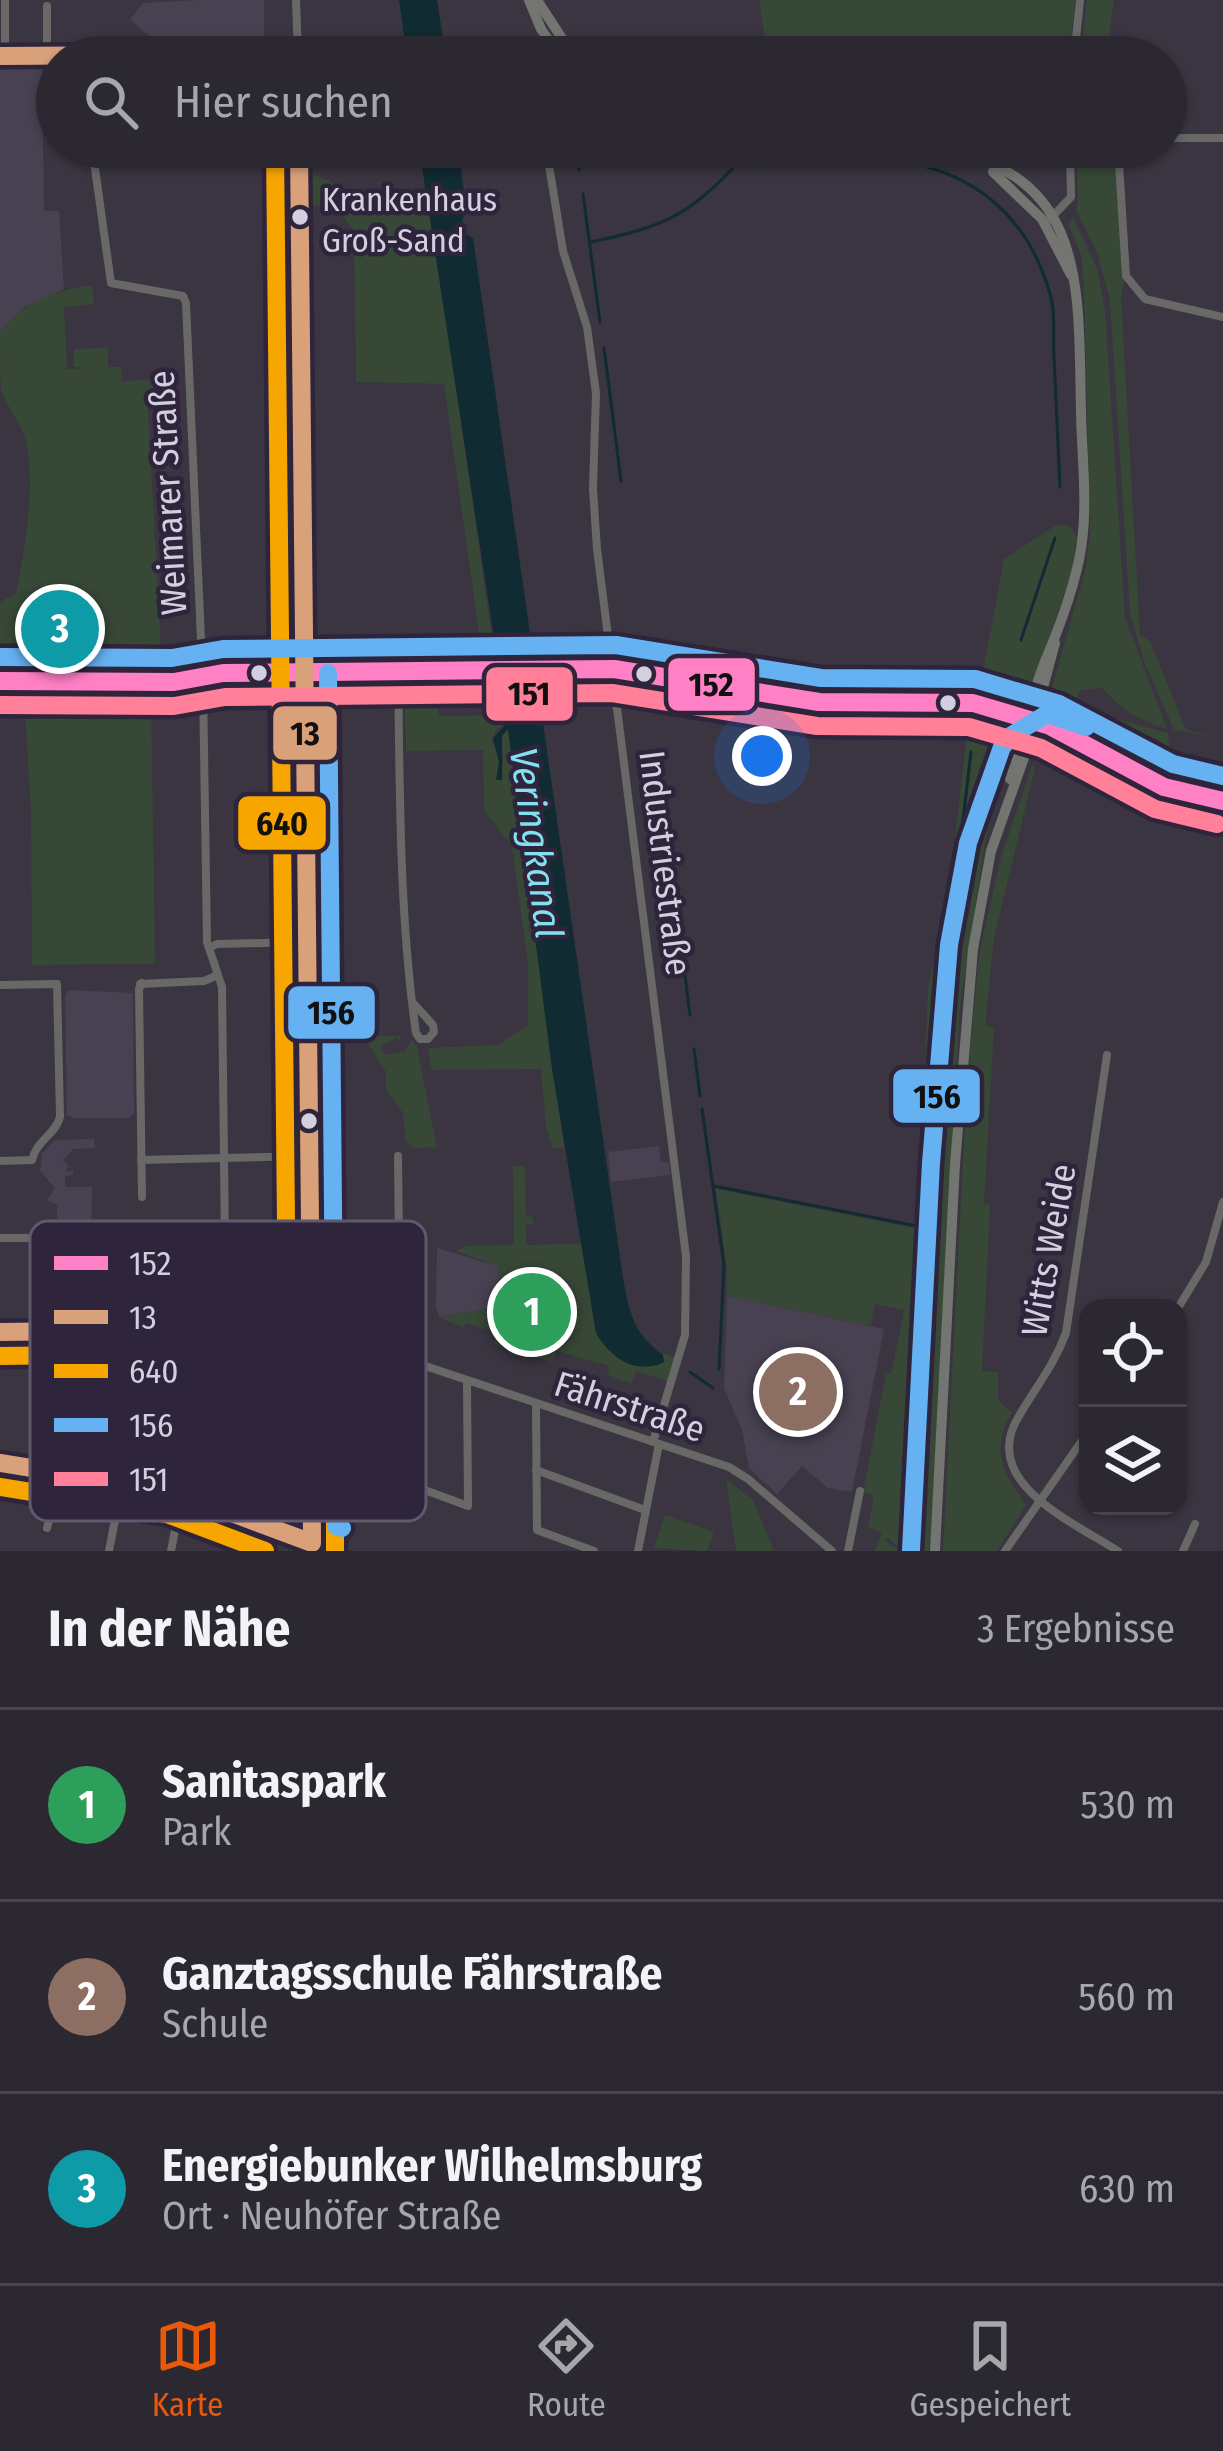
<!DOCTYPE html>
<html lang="de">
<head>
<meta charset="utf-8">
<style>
	:root { --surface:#2c2831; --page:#343039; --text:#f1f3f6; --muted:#a6a6ab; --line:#48444d; --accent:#ea580c }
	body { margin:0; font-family:"Fira Sans Condensed",sans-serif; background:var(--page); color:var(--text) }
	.controls { position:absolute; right:36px; bottom:36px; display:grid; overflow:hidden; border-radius:24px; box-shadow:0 3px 9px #0004 }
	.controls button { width:108px; height:108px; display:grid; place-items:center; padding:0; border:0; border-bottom:3px solid var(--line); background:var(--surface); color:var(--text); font:60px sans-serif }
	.you { position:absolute; left:762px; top:756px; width:42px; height:42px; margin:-30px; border:9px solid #fff; border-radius:50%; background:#1a73e8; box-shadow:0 0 0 18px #1a73e833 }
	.badge { display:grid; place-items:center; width:78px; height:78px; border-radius:50%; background:var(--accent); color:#fff; font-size:39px; font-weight:700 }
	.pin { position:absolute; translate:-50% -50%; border:6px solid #fff; box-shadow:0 3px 12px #0006 }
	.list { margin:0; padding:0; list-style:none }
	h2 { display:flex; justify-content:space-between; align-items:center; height:156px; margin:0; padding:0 48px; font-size:51px }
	h2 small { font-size:39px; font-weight:400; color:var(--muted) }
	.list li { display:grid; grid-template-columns:78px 1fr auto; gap:36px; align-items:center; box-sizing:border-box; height:192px; padding:0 48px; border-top:3px solid var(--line) }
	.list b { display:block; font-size:45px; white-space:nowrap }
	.list p { margin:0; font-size:39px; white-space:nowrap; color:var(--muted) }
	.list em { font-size:39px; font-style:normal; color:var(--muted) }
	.icon { flex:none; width:66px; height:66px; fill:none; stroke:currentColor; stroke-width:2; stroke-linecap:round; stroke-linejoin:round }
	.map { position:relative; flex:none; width:1223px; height:1551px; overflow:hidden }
	.search { position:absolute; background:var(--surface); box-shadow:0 3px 9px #0004; left:36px; right:36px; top:36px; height:132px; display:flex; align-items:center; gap:30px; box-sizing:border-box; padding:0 42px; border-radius:66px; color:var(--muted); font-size:45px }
	.sheet { height:732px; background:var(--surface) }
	nav { display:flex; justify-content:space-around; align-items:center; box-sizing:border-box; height:168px; border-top:3px solid var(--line); background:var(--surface); font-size:33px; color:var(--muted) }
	nav a { display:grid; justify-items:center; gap:6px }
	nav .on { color:var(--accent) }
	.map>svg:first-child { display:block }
	.education { fill:#474151 }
	.green { fill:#384837; fill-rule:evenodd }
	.water { fill:#102b31 }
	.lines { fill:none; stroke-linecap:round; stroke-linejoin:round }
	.stream { stroke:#102b31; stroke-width:3 }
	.street { stroke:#686966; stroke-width:8 }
	.secondary { stroke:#737571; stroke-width:10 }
	.bus-1-casing { stroke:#2e253c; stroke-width:27 }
	.bus-2-casing { stroke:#2e253c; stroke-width:27 }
	.bus-3-casing { stroke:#2e253c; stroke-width:27 }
	.bus-4-casing { stroke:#2e253c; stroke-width:27 }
	.bus-5-casing { stroke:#2e253c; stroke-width:27 }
	.bus-1 { stroke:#ff80c5; stroke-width:18 }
	.bus-2 { stroke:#d9a179; stroke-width:18 }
	.bus-3 { stroke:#f7a600; stroke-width:18 }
	.bus-4 { stroke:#66b1f2; stroke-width:18 }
	.bus-5 { stroke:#ff8098; stroke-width:18 }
	.bus-dot { fill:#d4cfde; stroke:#2e253c; stroke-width:4.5 }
	.labels { text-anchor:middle; stroke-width:9; stroke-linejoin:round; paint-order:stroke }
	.bus-label { font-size:33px; fill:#d4cfde; stroke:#2e253c; text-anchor:start }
	.street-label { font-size:36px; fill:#d4cfde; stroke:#2e253c }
	.water-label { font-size:39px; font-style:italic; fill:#83e0f0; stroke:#2e253c }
	.key { fill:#2e253c; stroke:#60586d; stroke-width:3 }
	.key-label { font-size:33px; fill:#d4cfde }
	.line-badge { stroke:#2e253c; stroke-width:4.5 }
	.pale-badge-label { font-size:33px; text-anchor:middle; font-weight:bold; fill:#111 }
</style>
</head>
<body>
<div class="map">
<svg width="1223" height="1551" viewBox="0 0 1223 1551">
	<rect width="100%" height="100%" fill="#3a3541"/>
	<!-- education -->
	<g class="education">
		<path d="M197,0H264V42L157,43L130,19L143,3Z"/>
		<path d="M0,67H42L44,211H59L64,289L25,307L0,333Z"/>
		<path d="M69,990L133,993L134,1114L129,1118H74L67,1115L65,995Z"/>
		<path d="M94,1139L95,1148L73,1149L63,1160L68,1165L67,1172L73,1170V1175L65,1176V1187H92L91,1237H57V1205L47,1200L55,1188L40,1171L42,1153L55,1140Z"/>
		<path d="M659,1146L661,1162H669L670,1175L611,1182L608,1152Z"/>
		<path d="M437,1248L498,1266L502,1307L439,1317L436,1307Z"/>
		<path d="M727,1296L884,1329L852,1492L828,1488L802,1466L777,1494L749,1468L742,1430L724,1388Z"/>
	</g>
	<!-- green -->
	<g class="green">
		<path d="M759,0H1075L1069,57H768Z"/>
		<path d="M1087,0H1114L1106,57H1081Z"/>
		<path d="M1082,147H1107L1114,157L1124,282L1121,296L1140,635L1150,641L1186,730L1218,738L1174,730L1144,661L1130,613L1110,300L1097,252L1076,210C1083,189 1071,164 1082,147Z"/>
		<path d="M311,173L344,188L432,218L495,660L483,661L444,384L356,382L354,230L334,205H313Z"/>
		<path d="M1072,216L1097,268L1105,310L1125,618L1167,729C1140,721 1121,709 1102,688L1081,690L1077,698L1057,696L1055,691L1050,695L1085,571L1090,534L1084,288L1081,255L1069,225Z"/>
		<path d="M92,285L94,304L64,307L67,369L89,368L74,367V349L108,348V367H121L122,381L154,380L155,390L147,392L162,667L0,668V602L16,593C25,549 34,496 28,450C25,427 9,411 1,390C0,376 0,349 0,333C25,300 53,291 92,285ZM88,596L91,660L28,659L29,597Z"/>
		<path d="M1056,525L1069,526L1077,537L1071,576L1030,691L1014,702L979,693L1004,559Z"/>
		<path d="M490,688H501L507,723L496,730L492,741L503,767L502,736L508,728L564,1147L553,1149L546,1127L541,1069L431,1070L428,1048L498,1045L528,1025V965L512,846L484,811L483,750L406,751L405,706H438L439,716L490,715Z"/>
		<path d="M151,693L155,964L32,965L31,810L24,694Z"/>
		<path d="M1052,699L1076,702L1078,710L1090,724L1121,720L1168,733L1173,780L1052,714L1049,705Z"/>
		<path d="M972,720L1004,729L1010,736L1011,751L986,837L960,1006L931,1536L929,1551H903L887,1537L885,1541L900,1551H875L882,1532L868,1528L874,1495L863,1492L886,1374H891L904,1310L875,1304L871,1326L727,1296V1267L716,1189L919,1229L928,989L948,901L966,742Z"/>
		<path d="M1033,763L1035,768L994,938L985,1026L994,1027L984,1203L990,1205L982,1371L998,1372V1400L1012,1413C989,1449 1004,1474 1026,1505L997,1551H943L967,1084L979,955L1001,857Z"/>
		<path d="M358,1013H370L372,1036H401L400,1041L397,1037L381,1047L386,1055L405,1051L412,1040L417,1047L437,1147L413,1148L406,1141L403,1113L386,1090V1072L358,1028Z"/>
		<path d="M513,1166H525L526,1216L533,1217V1224L526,1225V1245L583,1244L596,1333L638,1366H657L663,1355L661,1352L675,1358L667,1381L636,1371L632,1384L608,1375L609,1366L557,1351L552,1362L494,1344L497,1333L466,1323L463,1328L439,1317L502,1307L498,1266L456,1251L465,1246L514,1245Z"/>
		<path d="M726,1479L753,1500L774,1551H736Z"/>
		<path d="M665,1515L714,1532L707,1551L654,1548Z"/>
	</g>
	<!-- water -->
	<g class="water">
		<path d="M399,0H437L446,57H407Z"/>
		<path d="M419,147H458L466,206L460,231L473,238L623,1278C629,1313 634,1334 663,1355L664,1362C635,1376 610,1357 596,1333L552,1069L508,729L502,736V780H496L499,762L493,738L507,723Z"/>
	</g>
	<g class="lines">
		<!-- stream -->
		<g class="stream">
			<path d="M576,147L579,170"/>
			<path d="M763,167C862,153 968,146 1028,242C1038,259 1048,283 1052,302C1055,320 1053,340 1054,358C1056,401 1058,444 1060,487"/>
			<path d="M583,194L600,322"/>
			<path d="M590,242C659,229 692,215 739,161"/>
			<path d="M604,348L621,481"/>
			<path d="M1021,640L1055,538"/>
			<path d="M1046,758L1053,757L1158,808"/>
			<path d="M683,959L690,1015"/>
			<path d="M296,995L297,1078"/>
			<path d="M694,1049L700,1096"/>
			<path d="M702,1109L724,1265L719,1369"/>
			<path d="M714,1186L922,1227"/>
			<path d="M690,1372L713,1388"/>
			<path d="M914,1456L932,1013L952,914L971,752"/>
		</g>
		<!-- street -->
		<g class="street">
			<path d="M296,0L298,57"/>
			<path d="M47,6V55"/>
			<path d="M5,55V0"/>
			<path d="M0,56L353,54"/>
			<path d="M1074,57L1080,0"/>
			<path d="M1166,138H1223"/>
			<path d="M92,147L111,283L183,296L186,303L203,684L207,942L222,987L226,1329"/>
			<path d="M299,147L311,1319"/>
			<path d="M546,147L563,251L587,327L596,393L593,489L597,549L686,1256L685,1335L653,1442"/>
			<path d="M1118,147L1126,276L1145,299L1223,317"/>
			<path d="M1049,220L1071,197L1070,147"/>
			<path d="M398,671C400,791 399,914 416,1033L420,1039H428L434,1032L433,1025L414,1004"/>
			<path d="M209,948L217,944L306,942"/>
			<path d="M142,983L139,989L142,1197"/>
			<path d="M140,984L204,981L218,975"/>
			<path d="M0,985L57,984L60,1117C56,1134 36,1141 32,1160L0,1161"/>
			<path d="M1107,1055L1066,1333C1054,1365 1036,1387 1019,1416C978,1482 1073,1522 1118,1551"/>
			<path d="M398,1156L400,1344L396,1358V1473L403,1482L468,1506L467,1382"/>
			<path d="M141,1160L309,1156"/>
			<path d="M0,1238L224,1237"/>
			<path d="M1178,1308L1206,1262L1223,1202"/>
			<path d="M320,1331L729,1467L748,1479L832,1551"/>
			<path d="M0,1332L301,1328"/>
			<path d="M311,1338L314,1551"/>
			<path d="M536,1404L537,1530L594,1551"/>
			<path d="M0,1463L173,1491L334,1551"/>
			<path d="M536,1470L645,1510"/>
			<path d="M47,1528L100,1331"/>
			<path d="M109,1551L122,1483"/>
			<path d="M171,1551L182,1494"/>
			<path d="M638,1551L659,1444"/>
			<path d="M848,1551L860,1491"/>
			<path d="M1005,1551L1088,1432"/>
			<path d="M1183,1551L1195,1524"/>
		</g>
		<!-- secondary -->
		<g class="secondary">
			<path d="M529,0L541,29L560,57"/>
			<path d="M537,0L574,57"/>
			<path d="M927,147C1089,168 1078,285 1081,413C1082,461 1089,513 1079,560C1071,597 1058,630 1044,664C1030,701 1020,741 1010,779"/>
			<path d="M993,172L1042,219L1071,275"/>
			<path d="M0,681L174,682L223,673L614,669L819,702L973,703L1050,726L1164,787"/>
			<path d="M949,706L1050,738L1112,765"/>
			<path d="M1162,787L1223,801"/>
			<path d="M935,1551L955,1164L973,949L991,851L1025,755L1055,643"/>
		</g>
		<defs>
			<path id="bus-1" d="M0,681L174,682L223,673L614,669L819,702L973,703L1050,726L1164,787L1223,801"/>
			<g id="bus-2">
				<path d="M0,56L298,54"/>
				<path d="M299,147L311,1319"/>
				<path d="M0,1332L301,1328"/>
				<path d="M0,1463L173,1491L312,1543L311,1338"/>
			</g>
			<g id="bus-3">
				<path d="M275,147L287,1319"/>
				<path d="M328,1302L340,1315L344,1326L335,1347V1551"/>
				<path d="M0,1356L301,1352L313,1349L327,1337"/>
				<path d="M0,1487L167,1514L265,1551"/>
			</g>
			<g id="bus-4">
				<path d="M0,657L172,658L223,649L616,645L821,678L975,679L1059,704L1173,764L1223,776"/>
				<path d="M328,673L336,1526L342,1528"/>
				<path d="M911,1550L931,1163L949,945L968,843L1002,747L1012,735L1047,714L1086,727"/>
			</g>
			<path id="bus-5" d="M0,705L174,706L225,697L612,693L817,726L969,727L1041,748L1155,809L1217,824"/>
		</defs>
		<!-- bus-1 casing -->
		<use href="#bus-1" class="bus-1-casing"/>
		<!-- bus-2 casing -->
		<use href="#bus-2" class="bus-2-casing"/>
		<!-- bus-3 casing -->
		<use href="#bus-3" class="bus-3-casing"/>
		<!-- bus-4 casing -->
		<use href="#bus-4" class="bus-4-casing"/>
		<!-- bus-5 casing -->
		<use href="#bus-5" class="bus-5-casing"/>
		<!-- bus-1 -->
		<use href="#bus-1" class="bus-1"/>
		<!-- bus-2 -->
		<use href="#bus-2" class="bus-2"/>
		<!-- bus-3 -->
		<use href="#bus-3" class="bus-3"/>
		<!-- bus-4 -->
		<use href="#bus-4" class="bus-4"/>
		<!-- bus-5 -->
		<use href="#bus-5" class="bus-5"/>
	</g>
	<!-- markers -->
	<g class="bus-dot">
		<circle cx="300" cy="217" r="10"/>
		<circle cx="259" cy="673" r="10"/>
		<circle cx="644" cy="674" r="10"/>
		<circle cx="948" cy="703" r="10"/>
		<circle cx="309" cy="1121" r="10"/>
	</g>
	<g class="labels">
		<!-- bus labels -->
		<g class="bus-label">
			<text x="322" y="211">Krankenhaus<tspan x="322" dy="41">Groß-Sand</tspan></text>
		</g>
		<!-- street labels -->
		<g class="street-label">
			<text transform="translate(167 493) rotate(-93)" y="13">Weimarer Straße</text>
			<text transform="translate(666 863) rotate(83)" y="13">Industriestraße</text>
			<text transform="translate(1048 1250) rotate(-80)" y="13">Witts Weide</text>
			<text transform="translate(630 1406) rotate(18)" y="13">Fährstraße</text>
		</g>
		<!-- water labels -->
		<g class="water-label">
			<text transform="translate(537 843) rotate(82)" y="14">Veringkanal</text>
		</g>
	</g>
	<!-- legend -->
	<rect x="30" y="1221" width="396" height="300" rx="18" class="key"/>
	<rect x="54" y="1256" width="54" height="14" fill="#ff80c5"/>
	<rect x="54" y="1310" width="54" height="14" fill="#d9a179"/>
	<rect x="54" y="1364" width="54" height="14" fill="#f7a600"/>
	<rect x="54" y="1418" width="54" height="14" fill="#66b1f2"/>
	<rect x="54" y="1472" width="54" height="14" fill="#ff8098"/>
	<g class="key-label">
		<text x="129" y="1275">152</text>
		<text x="129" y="1329">13</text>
		<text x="129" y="1383">640</text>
		<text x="129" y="1437">156</text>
		<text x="129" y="1491">151</text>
	</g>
	<g class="line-badge">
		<rect x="666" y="656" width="91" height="57" rx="12" fill="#ff80c5"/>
		<rect x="484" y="665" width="91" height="58" rx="12" fill="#ff8098"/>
		<rect x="271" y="704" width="68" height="58" rx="12" fill="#d9a179"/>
		<rect x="236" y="794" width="92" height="58" rx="12" fill="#f7a600"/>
		<rect x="286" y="984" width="91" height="57" rx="12" fill="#66b1f2"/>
		<rect x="891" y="1067" width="91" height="58" rx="12" fill="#66b1f2"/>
	</g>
	<g class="pale-badge-label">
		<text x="711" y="696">152</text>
		<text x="529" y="705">151</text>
		<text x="305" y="745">13</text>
		<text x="282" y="835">640</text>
		<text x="331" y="1024">156</text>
		<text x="937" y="1108">156</text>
	</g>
</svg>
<div class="controls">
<button><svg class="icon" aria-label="locate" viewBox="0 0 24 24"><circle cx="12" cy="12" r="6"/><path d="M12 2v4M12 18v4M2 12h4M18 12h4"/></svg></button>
<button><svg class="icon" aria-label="layers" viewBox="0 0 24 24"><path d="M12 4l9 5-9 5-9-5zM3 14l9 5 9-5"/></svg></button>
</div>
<div class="you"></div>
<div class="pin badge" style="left:532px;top:1312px;background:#2e9e5b">1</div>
<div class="pin badge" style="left:798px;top:1392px;background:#8d6e63">2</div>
<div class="pin badge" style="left:60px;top:629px;background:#0f9aa8">3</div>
<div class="search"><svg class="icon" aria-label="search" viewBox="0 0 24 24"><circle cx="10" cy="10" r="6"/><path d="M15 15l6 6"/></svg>Hier suchen</div>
</div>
<section class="sheet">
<h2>In der Nähe<small>3 Ergebnisse</small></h2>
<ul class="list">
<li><span class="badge" style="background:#2e9e5b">1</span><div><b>Sanitaspark</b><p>Park</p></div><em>530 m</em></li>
<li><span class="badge" style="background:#8d6e63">2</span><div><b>Ganztagsschule Fährstraße</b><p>Schule</p></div><em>560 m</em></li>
<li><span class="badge" style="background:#0f9aa8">3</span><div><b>Energiebunker Wilhelmsburg</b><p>Ort · Neuhöfer Straße</p></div><em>630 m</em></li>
</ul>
</section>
<nav>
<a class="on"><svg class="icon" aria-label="map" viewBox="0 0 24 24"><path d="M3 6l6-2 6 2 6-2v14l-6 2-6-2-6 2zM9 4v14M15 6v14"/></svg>Karte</a>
<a><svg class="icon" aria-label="directions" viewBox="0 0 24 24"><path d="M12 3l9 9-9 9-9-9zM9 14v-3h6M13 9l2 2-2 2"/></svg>Route</a>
<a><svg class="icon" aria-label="saved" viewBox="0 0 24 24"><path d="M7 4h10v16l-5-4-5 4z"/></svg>Gespeichert</a>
</nav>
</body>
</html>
